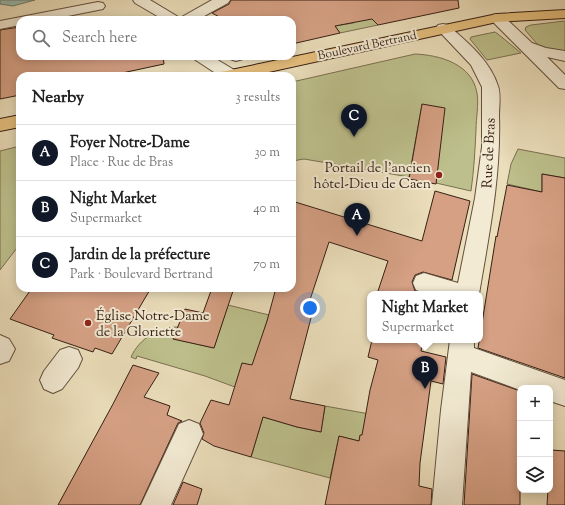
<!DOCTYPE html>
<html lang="en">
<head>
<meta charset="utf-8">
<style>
	:root { --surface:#fff; --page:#f2f2f2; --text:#222; --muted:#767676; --line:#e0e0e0; --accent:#111827 }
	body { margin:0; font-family:"Sorts Mill Goudy",serif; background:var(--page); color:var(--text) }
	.controls { position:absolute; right:12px; bottom:12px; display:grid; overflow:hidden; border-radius:8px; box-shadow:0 2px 10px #0003 }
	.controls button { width:36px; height:36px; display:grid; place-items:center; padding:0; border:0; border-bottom:1px solid var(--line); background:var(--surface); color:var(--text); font:20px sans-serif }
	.you { position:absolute; left:310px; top:308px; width:14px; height:14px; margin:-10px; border:3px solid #fff; border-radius:50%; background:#1a73e8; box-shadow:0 0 0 6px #1a73e833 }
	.badge { display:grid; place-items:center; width:26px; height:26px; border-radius:50%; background:var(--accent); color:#fff; font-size:13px; font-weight:700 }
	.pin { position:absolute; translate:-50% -33px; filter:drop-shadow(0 1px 2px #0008) }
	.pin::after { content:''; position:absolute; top:21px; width:14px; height:12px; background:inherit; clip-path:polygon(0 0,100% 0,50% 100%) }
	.popup { position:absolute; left:367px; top:291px; width:116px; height:52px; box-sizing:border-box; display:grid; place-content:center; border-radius:8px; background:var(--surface); filter:drop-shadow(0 1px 3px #0005); font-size:13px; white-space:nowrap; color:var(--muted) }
	.popup b { font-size:15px; color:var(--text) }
	.popup::after { content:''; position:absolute; left:50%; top:100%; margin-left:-8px; border:8px solid transparent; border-top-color:var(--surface) }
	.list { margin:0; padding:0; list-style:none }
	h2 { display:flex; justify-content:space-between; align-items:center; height:52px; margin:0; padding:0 16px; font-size:17px }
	h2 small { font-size:13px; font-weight:400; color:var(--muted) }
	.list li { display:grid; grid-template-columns:26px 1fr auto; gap:12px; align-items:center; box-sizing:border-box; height:56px; padding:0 16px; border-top:1px solid var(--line) }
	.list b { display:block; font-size:15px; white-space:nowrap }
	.list p { margin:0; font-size:13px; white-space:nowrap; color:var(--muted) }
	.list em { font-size:13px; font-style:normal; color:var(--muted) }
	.icon { flex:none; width:22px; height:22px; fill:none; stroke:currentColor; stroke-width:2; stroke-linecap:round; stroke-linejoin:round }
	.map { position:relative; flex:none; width:565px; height:505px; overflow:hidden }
	.search { position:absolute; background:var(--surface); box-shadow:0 2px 10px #0003; left:16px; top:16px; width:280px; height:44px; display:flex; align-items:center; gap:10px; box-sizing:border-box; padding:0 14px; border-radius:12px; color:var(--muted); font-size:15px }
	.panel { position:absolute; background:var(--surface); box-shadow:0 2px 10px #0003; left:16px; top:72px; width:280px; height:220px; border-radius:12px }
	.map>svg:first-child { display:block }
	.green { fill:#bdc08c; stroke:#7a7050 }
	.water { fill:#98bcae; stroke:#717d70 }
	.building { fill:#d5a084; stroke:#361f13 }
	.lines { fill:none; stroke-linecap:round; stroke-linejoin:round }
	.minor-casing { stroke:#634f3d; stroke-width:2 }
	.major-casing { stroke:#361f13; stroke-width:2 }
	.minor { fill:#f2ead3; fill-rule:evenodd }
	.major { fill:#e6bf7e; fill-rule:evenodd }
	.poi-dot { fill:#8f2418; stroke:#f2ead3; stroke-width:1.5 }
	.labels { text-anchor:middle; stroke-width:4; stroke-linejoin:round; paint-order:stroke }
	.far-street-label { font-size:12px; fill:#361f13; stroke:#f2ead3 }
	.street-label { font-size:14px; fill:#361f13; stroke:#f2ead3 }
	.poi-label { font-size:14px; fill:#361f13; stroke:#f2ead3; text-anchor:end }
</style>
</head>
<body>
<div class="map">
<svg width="565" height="505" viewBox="0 0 565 505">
	<rect width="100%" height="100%" fill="#ebdebb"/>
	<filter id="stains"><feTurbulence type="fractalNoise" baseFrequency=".005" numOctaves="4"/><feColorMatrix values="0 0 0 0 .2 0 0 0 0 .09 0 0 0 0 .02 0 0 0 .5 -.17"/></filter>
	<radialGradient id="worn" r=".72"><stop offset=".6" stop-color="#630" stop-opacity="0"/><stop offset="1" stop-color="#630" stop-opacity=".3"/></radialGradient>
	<!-- green -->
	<g class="green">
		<path d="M401,0L372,19L378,25L340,33L335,26L353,23Z"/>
		<path d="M565,21V54L539,46L525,30L526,27L531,25Z"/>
		<path d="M495,32L498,34L521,53L487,60L470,39L471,37Z"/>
		<path d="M415,54C440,55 472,64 477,93C479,104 476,118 476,130C475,150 474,170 471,191L436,183L422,104L409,177L304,159L292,161V82Z"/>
		<path d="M20,146V244L0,270V151Z"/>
		<path d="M518,149L565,158V178L542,174V192L507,184L511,164Z"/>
		<path d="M228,305L269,315L253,366L242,363L243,390L205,376L137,356L136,359L131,357C139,339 158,327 178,327L174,339L214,348Z"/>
		<path d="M325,406L375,415L372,438L361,435L359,441L339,436L330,478L251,457L263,417L297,427L321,432Z"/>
	</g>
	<!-- water -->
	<path class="water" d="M0,0H35L13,6L0,4Z"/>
	<!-- building -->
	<g class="building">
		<path d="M231,0H458L459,8L378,25L372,19L335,26L340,33L292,44V20H225L212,13L229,4Z"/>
		<path d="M20,27V56H163L164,64L108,76H20V95L0,99V30Z"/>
		<path d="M422,104L445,108L436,184L409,179Z"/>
		<path d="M542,174L565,178V378L478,348L496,236L497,237L507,185L542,192Z"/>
		<path d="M435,191L470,201L452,280L423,272L415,275L412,282L415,291L423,294H377L388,261L329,242L306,312L312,314L290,399L325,406L321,432L297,427L263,417L251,457L214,446L202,439L204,433L200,423L211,400L229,405L242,363L252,365L267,321L276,288H292V201L422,241Z"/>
		<path d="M32,288H151L112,354L95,348L93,352L52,338L54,335L10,319Z"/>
		<path d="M212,288H234L214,348L173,339L185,309L203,313Z"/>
		<path d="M372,340H423L421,351L446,357L443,384L431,381L420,463L419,486L432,489L431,505H325L339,436L359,441L360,435H362L370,390L378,360L368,357Z"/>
		<path d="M133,365L159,373L144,397L170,406L167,415L182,421L178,423L140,505H58L113,404Z"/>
		<path d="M472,374L520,391V505H464Z"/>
		<path d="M551,450L565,451V505H547L548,490H550Z"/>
		<path d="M183,482L202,489L197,505H173Z"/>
	</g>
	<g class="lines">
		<defs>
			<g id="minor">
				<path d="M133,0H150L180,18L212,0H230L228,3L197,20H164L135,3Z"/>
				<path d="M98,2L103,3L105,6L103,9L48,20H20V25L0,29V21Z"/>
				<path d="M497,14L502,15L532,43L546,48L565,51V61L547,57L565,75V89L559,88L492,21L490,18L492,15Z"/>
				<path d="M443,24L448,25C467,42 490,60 498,86C501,94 499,107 499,116C501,176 489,235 479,294H427L416,290L413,283L416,276L424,273L458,283L475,198L482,147V87L471,65L436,28L438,25Z"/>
				<path d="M192,56H211L236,71L238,75L220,76L194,59Z"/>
				<path d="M228,56H245L243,59L236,61L230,59Z"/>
				<path d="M0,335L9,339L15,349L9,361L0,364Z"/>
				<path d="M450,340H474V348L565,380V406L550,401V388H520V390L471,372L462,505H432L441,410Z"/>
				<path d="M69,347L78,350L82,359L78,368L62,389L53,393L44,389L40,380L44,371L60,350Z"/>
				<path d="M189,420L199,424L203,434L171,505H141L179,424Z"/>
			</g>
			<g id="major">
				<path d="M565,10V18L497,22L250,76H218L220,72L226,71L497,14Z"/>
				<path d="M20,115V127L0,131V119Z"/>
			</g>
		</defs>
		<!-- minor casing -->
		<use href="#minor" class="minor-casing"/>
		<!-- major casing -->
		<use href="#major" class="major-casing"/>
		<!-- minor -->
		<use href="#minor" class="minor"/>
		<!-- major -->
		<use href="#major" class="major"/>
	</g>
	<!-- markers -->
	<g class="poi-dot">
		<circle cx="439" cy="175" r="4"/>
		<circle cx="88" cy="323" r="4"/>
	</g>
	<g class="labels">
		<!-- far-street labels -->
		<g class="far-street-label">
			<text transform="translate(367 45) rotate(-12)" y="4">Boulevard Bertrand</text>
		</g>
		<!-- street labels -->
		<g class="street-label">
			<text transform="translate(488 153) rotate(-87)" y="5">Rue de Bras</text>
		</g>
		<!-- poi labels -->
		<g class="poi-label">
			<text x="431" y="172">Portail de l'ancien<tspan x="431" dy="16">hôtel-Dieu de Caen</tspan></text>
			<text x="96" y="320" text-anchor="start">Église Notre-Dame<tspan x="96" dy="16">de la Gloriette</tspan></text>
		</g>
	</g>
	<rect width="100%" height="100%" filter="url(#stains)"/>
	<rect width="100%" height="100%" fill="url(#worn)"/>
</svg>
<div class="controls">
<button>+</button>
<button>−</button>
<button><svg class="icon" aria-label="layers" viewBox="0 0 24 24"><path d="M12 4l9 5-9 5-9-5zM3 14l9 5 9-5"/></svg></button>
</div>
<div class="you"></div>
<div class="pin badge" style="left:357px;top:236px">A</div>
<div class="pin badge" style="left:425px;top:389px">B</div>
<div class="popup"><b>Night Market</b>Supermarket</div>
<div class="pin badge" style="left:354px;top:137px">C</div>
<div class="search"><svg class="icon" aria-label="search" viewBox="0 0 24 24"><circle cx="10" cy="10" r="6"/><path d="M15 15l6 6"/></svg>Search here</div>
<section class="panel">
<h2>Nearby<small>3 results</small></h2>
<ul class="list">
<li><span class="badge">A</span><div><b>Foyer Notre-Dame</b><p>Place · Rue de Bras</p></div><em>30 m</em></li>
<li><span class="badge">B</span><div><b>Night Market</b><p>Supermarket</p></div><em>40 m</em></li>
<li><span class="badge">C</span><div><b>Jardin de la préfecture</b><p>Park · Boulevard Bertrand</p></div><em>70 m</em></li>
</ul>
</section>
</div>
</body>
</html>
